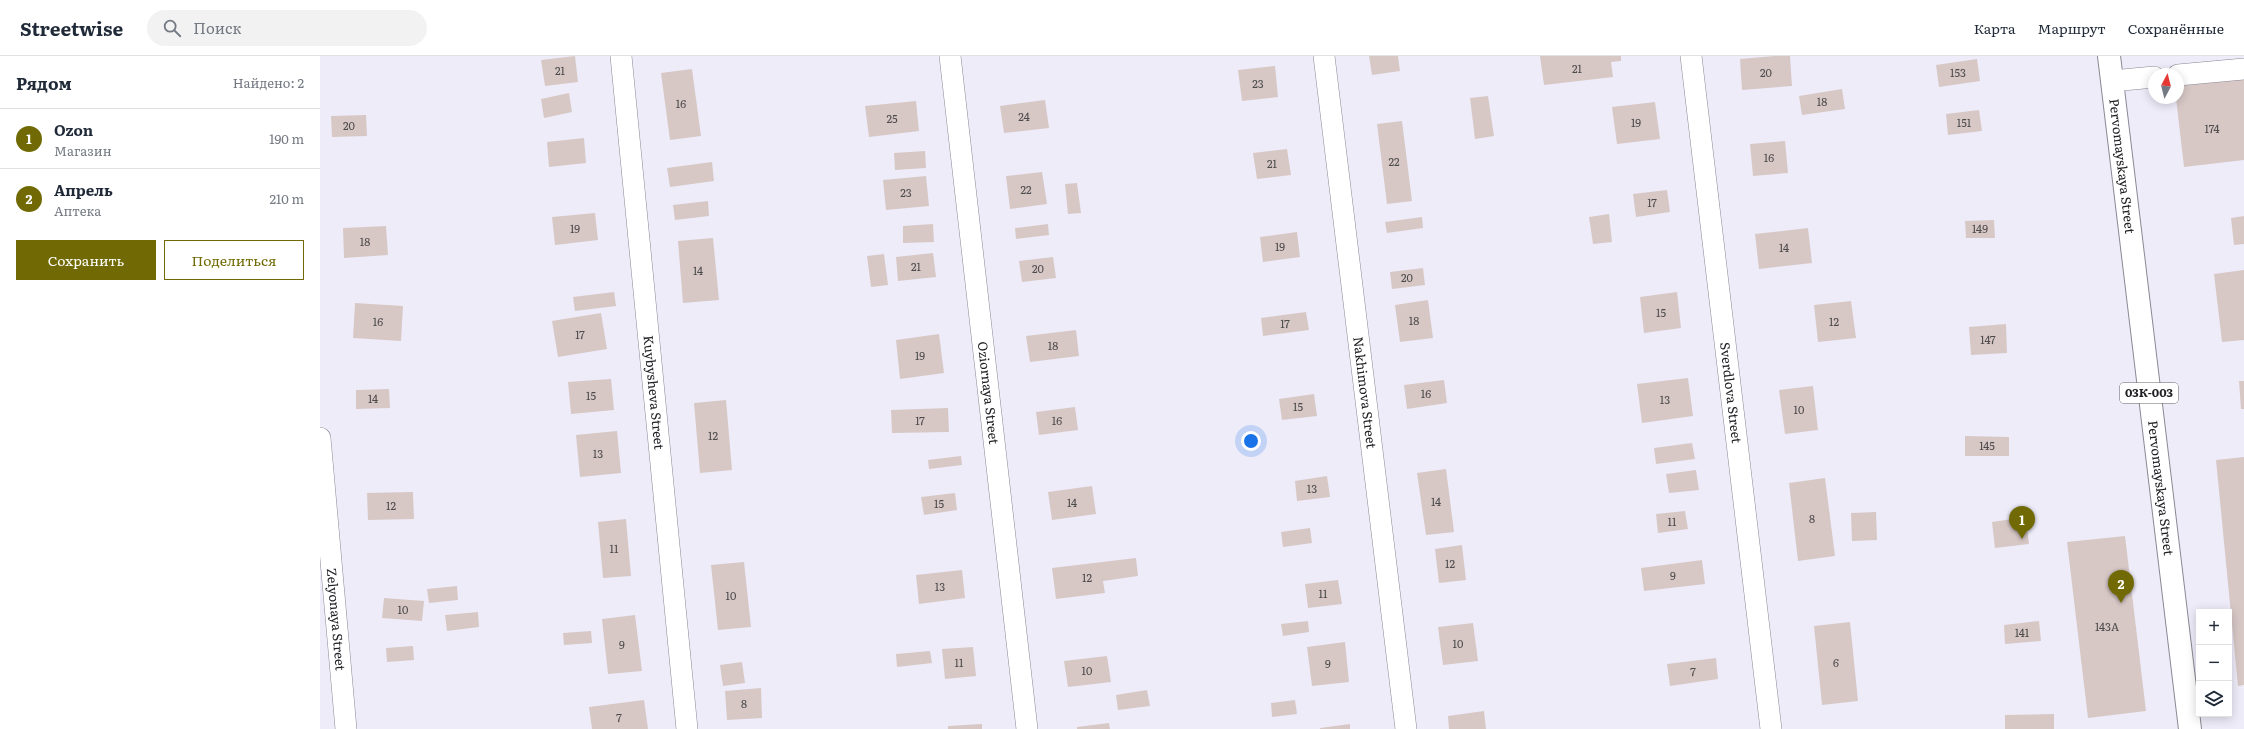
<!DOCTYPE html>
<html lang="ru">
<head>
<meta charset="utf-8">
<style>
	:root { --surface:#fff; --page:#f2f2f3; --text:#1f2937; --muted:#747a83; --line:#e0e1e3; --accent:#716a04 }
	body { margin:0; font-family:Literata,serif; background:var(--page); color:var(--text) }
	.controls { position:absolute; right:12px; bottom:12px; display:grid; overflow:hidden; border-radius:0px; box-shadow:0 2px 10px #0003 }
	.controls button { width:36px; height:36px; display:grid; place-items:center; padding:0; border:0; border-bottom:1px solid var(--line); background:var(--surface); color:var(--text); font:20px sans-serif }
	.compass { position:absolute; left:1828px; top:12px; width:36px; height:36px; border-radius:50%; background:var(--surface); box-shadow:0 2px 10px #0003; rotate:7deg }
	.you { position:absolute; left:931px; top:385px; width:14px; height:14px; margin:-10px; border:3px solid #fff; border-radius:50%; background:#1a73e8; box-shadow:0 0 0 6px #1a73e833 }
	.badge { display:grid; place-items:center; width:26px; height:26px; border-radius:50%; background:var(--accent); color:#fff; font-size:13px; font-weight:700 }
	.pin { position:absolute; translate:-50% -33px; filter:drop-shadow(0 1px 2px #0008) }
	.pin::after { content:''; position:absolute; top:21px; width:14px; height:12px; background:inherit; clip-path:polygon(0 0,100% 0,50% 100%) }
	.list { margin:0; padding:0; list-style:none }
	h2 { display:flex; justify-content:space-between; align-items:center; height:52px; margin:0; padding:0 16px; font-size:17px }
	h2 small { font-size:13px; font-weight:400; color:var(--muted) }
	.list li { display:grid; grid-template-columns:26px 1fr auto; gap:12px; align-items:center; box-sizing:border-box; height:60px; padding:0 16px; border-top:1px solid var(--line) }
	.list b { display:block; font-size:15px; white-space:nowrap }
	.list p { margin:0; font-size:13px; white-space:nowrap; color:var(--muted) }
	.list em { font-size:13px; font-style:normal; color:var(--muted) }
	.actions { display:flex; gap:8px; padding:12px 16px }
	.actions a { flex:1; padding:9px 0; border:1px solid var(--accent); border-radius:0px; text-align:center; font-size:14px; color:var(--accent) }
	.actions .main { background:var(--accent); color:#fff }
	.icon { flex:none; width:22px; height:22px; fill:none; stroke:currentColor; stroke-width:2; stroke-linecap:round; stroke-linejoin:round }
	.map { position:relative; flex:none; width:1924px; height:673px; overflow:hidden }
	header { display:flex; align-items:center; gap:24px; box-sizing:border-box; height:56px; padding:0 20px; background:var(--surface); border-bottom:1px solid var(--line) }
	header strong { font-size:19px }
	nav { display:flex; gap:22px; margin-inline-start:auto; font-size:14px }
	.search { width:280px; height:36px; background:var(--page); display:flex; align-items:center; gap:10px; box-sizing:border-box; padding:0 14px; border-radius:22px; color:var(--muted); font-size:15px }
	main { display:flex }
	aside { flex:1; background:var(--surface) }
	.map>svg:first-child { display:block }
	.building { fill:#d7c8c6 }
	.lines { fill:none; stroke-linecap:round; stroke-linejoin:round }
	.minor-casing { stroke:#8a8894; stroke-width:22 }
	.primary-casing { stroke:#8a8894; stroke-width:24 }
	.minor { stroke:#fff; stroke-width:21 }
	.primary { stroke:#fff; stroke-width:22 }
	.labels { text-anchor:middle; stroke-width:3; stroke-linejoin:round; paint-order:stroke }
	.number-label { font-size:11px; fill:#4e4b4d }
	.shield { fill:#fff; stroke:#646466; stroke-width:1 }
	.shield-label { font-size:12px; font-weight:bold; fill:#212125 }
	.street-label { font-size:13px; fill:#212125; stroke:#fff }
</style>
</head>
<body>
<header>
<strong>Streetwise</strong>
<div class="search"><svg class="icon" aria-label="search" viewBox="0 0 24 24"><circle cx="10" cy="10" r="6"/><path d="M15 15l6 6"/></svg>Поиск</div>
<nav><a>Карта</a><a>Маршрут</a><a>Сохранённые</a></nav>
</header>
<main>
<aside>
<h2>Рядом<small>Найдено: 2</small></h2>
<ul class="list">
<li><span class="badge">1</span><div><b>Ozon</b><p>Магазин</p></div><em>190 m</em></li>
<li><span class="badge">2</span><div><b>Апрель</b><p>Аптека</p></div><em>210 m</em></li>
</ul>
<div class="actions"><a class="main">Сохранить</a><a>Поделиться</a></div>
</aside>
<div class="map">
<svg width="1924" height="673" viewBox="0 0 1924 673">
	<rect width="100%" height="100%" fill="#eeecf9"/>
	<!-- building -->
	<g class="building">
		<path d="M255,0L258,26L225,30L221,4Z"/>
		<path d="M1049,0H1078L1080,15L1052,19Z"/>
		<path d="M1220,0H1301V5L1291,6L1293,21L1224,29Z"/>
		<path d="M1454,0H1470L1472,30L1422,34L1420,3Z"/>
		<path d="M1657,3L1660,25L1619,31L1616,9Z"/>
		<path d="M955,10L958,41L922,45L918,14Z"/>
		<path d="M372,13L381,80L350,84L341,17Z"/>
		<path d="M1924,23V104L1864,111L1856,42H1858V30Z"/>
		<path d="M1522,33L1525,53L1482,59L1479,40Z"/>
		<path d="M249,37L252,56L224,62L221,43Z"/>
		<path d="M1168,40L1174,80L1155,83L1150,42Z"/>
		<path d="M725,44L729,72L684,77L680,50Z"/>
		<path d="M596,45L599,75L549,81L545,50Z"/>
		<path d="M1335,46L1340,83L1297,88L1292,51Z"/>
		<path d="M1659,54L1662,75L1628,79L1626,58Z"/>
		<path d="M46,59L47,80L12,81L11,60Z"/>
		<path d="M1082,65L1092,145L1067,148L1057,68Z"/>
		<path d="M264,82L266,107L229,111L227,86Z"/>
		<path d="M1465,85L1468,117L1433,120L1430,88Z"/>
		<path d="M967,93L971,119L937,123L933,97Z"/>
		<path d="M605,95L606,112L575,114L574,97Z"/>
		<path d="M392,106L394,125L350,131L347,112Z"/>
		<path d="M722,116L727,148L690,153L686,120Z"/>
		<path d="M606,120L609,150L566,154L563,124Z"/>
		<path d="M757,127L761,157L748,158L745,128Z"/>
		<path d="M1347,134L1350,156L1316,161L1313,138Z"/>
		<path d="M388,145L389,160L355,164L353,149Z"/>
		<path d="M275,157L278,184L235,189L232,161Z"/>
		<path d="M1289,158L1292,186L1273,188L1269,161Z"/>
		<path d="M1924,160V188L1914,189L1911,162Z"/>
		<path d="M1102,161L1103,172L1067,177L1065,166Z"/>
		<path d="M1674,164L1675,182H1646L1645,165Z"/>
		<path d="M613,168L614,186L583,187V170Z"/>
		<path d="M728,168L729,179L696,183L695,172Z"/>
		<path d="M66,170L68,199L24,202L23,172Z"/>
		<path d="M1488,172L1492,207L1439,213L1435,178Z"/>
		<path d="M977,176L980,201L943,206L940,181Z"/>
		<path d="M393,182L399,244L363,247L358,185Z"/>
		<path d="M613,197L616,221L578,225L576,201Z"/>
		<path d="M564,198L568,229L551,231L547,200Z"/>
		<path d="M733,201L736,222L702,226L699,205Z"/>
		<path d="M1103,212L1105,229L1072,233L1070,216Z"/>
		<path d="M1924,214V284L1902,286L1894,218Z"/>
		<path d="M294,236L296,250L255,255L253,241Z"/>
		<path d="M1357,236L1361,272L1324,277L1320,241Z"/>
		<path d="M1108,244L1113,282L1080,286L1075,249Z"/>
		<path d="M1531,245L1536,282L1498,286L1494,249Z"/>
		<path d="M35,247L83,250L81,285L33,282Z"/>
		<path d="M986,256L989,274L943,280L941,262Z"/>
		<path d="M281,257L287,293L238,301L232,265Z"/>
		<path d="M1686,268L1687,297L1651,299L1649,271Z"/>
		<path d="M756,274L759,300L710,306L706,280Z"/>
		<path d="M619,278L624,317L580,323L576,284Z"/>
		<path d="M1368,322L1373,360L1322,367L1317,328Z"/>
		<path d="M291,323L294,354L251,358L248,326Z"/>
		<path d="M1124,324L1127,347L1087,353L1084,329Z"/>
		<path d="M1919,325H1924V353H1921Z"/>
		<path d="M1493,330L1498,374L1465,378L1459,334Z"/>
		<path d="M69,333L70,352L36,353V334Z"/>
		<path d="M994,338L997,360L962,364L959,343Z"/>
		<path d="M406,344L412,414L380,417L374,347Z"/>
		<path d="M755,351L758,374L719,379L716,356Z"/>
		<path d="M628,352L629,376L572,377L571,354Z"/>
		<path d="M297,375L301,417L260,421L256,379Z"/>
		<path d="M1645,380L1689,381V400H1645Z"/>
		<path d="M1372,387L1375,403L1336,408L1334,392Z"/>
		<path d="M641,400L642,409L609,413L608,404Z"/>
		<path d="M1924,401V629L1918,630L1896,404Z"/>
		<path d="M1126,413L1134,476L1106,479L1097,417Z"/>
		<path d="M1376,414L1379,434L1349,437L1346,418Z"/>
		<path d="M1007,420L1010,441L977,445L975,425Z"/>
		<path d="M1505,422L1515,500L1478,505L1469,427Z"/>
		<path d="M772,430L776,458L732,464L728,436Z"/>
		<path d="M93,436L94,463L48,464L47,437Z"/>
		<path d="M635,437L637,454L604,459L601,441Z"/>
		<path d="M1365,455L1368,473L1338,477L1336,458Z"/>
		<path d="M1556,456L1557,484L1532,485L1531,457Z"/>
		<path d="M1706,461L1709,488L1675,492L1672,466Z"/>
		<path d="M306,463L311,520L283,522L278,466Z"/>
		<path d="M990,472L992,487L963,491L961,476Z"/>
		<path d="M1805,480L1826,655L1768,662L1747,486Z"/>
		<path d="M1142,489L1146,524L1119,527L1115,493Z"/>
		<path d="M816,502L818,520L783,525L785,537L736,543L732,512Z"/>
		<path d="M1382,504L1385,528L1324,535L1321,512Z"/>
		<path d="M424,506L431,571L398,574L391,509Z"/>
		<path d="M642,514L645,542L599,548L596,519Z"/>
		<path d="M1018,524L1022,548L988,552L985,528Z"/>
		<path d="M137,530L138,544L109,547L107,533Z"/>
		<path d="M64,542L104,545L102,565L62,562Z"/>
		<path d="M158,556L159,571L127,575L125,559Z"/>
		<path d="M315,559L322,615L288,618L282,563Z"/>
		<path d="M988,565L989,576L963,580L961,568Z"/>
		<path d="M1719,565L1721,585L1685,588L1684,569Z"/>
		<path d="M1530,566L1538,645L1502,649L1494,570Z"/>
		<path d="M1153,567L1158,605L1123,609L1118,571Z"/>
		<path d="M271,575L272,587L244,589L243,577Z"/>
		<path d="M1025,586L1029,626L992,630L987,591Z"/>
		<path d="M93,590L94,604L67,606L66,592Z"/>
		<path d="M653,591L656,620L625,623L622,593Z"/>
		<path d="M610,595L612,607L577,611L576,598Z"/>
		<path d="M787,600L791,626L748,631L744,605Z"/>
		<path d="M1396,602L1398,623L1350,630L1347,608Z"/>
		<path d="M422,606L425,627L403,630L400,609Z"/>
		<path d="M441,632L442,662L407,664L405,635Z"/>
		<path d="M827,634L830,650L798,654L796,639Z"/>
		<path d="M324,644L328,673H272L269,651Z"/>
		<path d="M975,644L977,658L952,661L951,647Z"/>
		<path d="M1164,655L1166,673H1129L1128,660Z"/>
		<path d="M1734,658V673H1685V659Z"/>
		<path d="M789,667L790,673H757V671Z"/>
		<path d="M662,668V673H628V670Z"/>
		<path d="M1030,668V673H1000V672Z"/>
	</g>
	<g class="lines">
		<defs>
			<g id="minor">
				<path id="s1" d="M301,0L367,673"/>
				<path id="s2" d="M630,0L707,673"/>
				<path id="s3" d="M1004,0L1086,673"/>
				<path id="s4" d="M1371,0L1451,673"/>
				<path d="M1858,19L1924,13"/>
				<path d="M1792,25L1834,21"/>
				<path id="s5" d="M0,382L26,673"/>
			</g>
			<g id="primary">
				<path id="s6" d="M1789,0L1870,673"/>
			</g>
		</defs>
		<!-- minor casing -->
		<use href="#minor" class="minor-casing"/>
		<!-- primary casing -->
		<use href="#primary" class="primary-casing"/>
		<!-- minor -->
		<use href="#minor" class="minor"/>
		<!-- primary -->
		<use href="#primary" class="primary"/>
	</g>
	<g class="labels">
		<!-- number labels -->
		<g class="number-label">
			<text x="1257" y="17">21</text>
			<text x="240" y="19">21</text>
			<text x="1446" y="21">20</text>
			<text x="1638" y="21">153</text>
			<text x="938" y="32">23</text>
			<text x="1502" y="50">18</text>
			<text x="361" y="52">16</text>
			<text x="704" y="65">24</text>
			<text x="572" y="67">25</text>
			<text x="1316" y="71">19</text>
			<text x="1644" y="71">151</text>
			<text x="29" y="74">20</text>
			<text x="1892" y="77">174</text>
			<text x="1449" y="106">16</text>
			<text x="1074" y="110">22</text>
			<text x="952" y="112">21</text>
			<text x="706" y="138">22</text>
			<text x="586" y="141">23</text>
			<text x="1332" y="151">17</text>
			<text x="255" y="177">19</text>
			<text x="1660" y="177">149</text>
			<text x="45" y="190">18</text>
			<text x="960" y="195">19</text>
			<text x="1464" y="196">14</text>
			<text x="596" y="215">21</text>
			<text x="718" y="217">20</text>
			<text x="378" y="219">14</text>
			<text x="1087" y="226">20</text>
			<text x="1341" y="261">15</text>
			<text x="1094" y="269">18</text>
			<text x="58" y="270">16</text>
			<text x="1514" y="270">12</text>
			<text x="965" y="272">17</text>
			<text x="260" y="283">17</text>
			<text x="1668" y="288">147</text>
			<text x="733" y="294">18</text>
			<text x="600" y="304">19</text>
			<text x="1106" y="342">16</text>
			<text x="271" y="344">15</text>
			<text x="53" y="347">14</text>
			<text x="1345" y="348">13</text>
			<text x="978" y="355">15</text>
			<text x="1479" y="358">10</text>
			<text x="600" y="369">17</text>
			<text x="737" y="369">16</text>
			<text x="393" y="384">12</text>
			<text x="1667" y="394">145</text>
			<text x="278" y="402">13</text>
			<text x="992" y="437">13</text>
			<text x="1116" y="450">14</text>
			<text x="752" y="451">14</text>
			<text x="619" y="452">15</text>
			<text x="71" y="454">12</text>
			<text x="1492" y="467">8</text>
			<text x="1352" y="470">11</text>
			<text x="294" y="497">11</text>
			<text x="1130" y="512">12</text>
			<text x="1353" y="524">9</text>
			<text x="767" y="526">12</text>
			<text x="620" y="535">13</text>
			<text x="1003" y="542">11</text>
			<text x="411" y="544">10</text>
			<text x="83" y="558">10</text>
			<text x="1787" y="575">143А</text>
			<text x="1702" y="581">141</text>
			<text x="1138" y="592">10</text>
			<text x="302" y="593">9</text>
			<text x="639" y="611">11</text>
			<text x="1516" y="611">6</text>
			<text x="1008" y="612">9</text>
			<text x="767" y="619">10</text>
			<text x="1373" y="620">7</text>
			<text x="424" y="652">8</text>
			<text x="299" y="666">7</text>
		</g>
		<!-- shield labels -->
		<rect class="shield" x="1800" y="327" width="58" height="20" rx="3"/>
		<g class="shield-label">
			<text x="1829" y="341">03К-003</text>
		</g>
		<!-- street labels -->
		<g class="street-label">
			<text dy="5" stroke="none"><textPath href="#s6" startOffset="111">Pervomayskaya Street</textPath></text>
			<text dy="5" stroke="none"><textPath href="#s1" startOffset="338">Kuybysheva Street</textPath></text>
			<text dy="5" stroke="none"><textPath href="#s2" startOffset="339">Oziornaya Street</textPath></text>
			<text dy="5" stroke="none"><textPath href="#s3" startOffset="339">Nakhimova Street</textPath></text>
			<text dy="5" stroke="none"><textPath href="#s4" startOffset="339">Sverdlova Street</textPath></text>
			<text dy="5" stroke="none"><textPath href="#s6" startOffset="435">Pervomayskaya Street</textPath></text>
			<text dy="5" stroke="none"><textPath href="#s5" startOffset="182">Zelyonaya Street</textPath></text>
		</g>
	</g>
</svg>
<div class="controls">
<button>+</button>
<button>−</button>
<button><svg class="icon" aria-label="layers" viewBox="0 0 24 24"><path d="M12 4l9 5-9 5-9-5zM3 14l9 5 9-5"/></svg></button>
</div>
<svg class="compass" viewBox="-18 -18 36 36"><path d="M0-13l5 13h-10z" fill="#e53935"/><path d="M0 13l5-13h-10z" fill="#747a83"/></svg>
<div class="you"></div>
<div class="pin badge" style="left:1702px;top:483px">1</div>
<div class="pin badge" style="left:1801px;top:547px">2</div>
</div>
</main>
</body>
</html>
